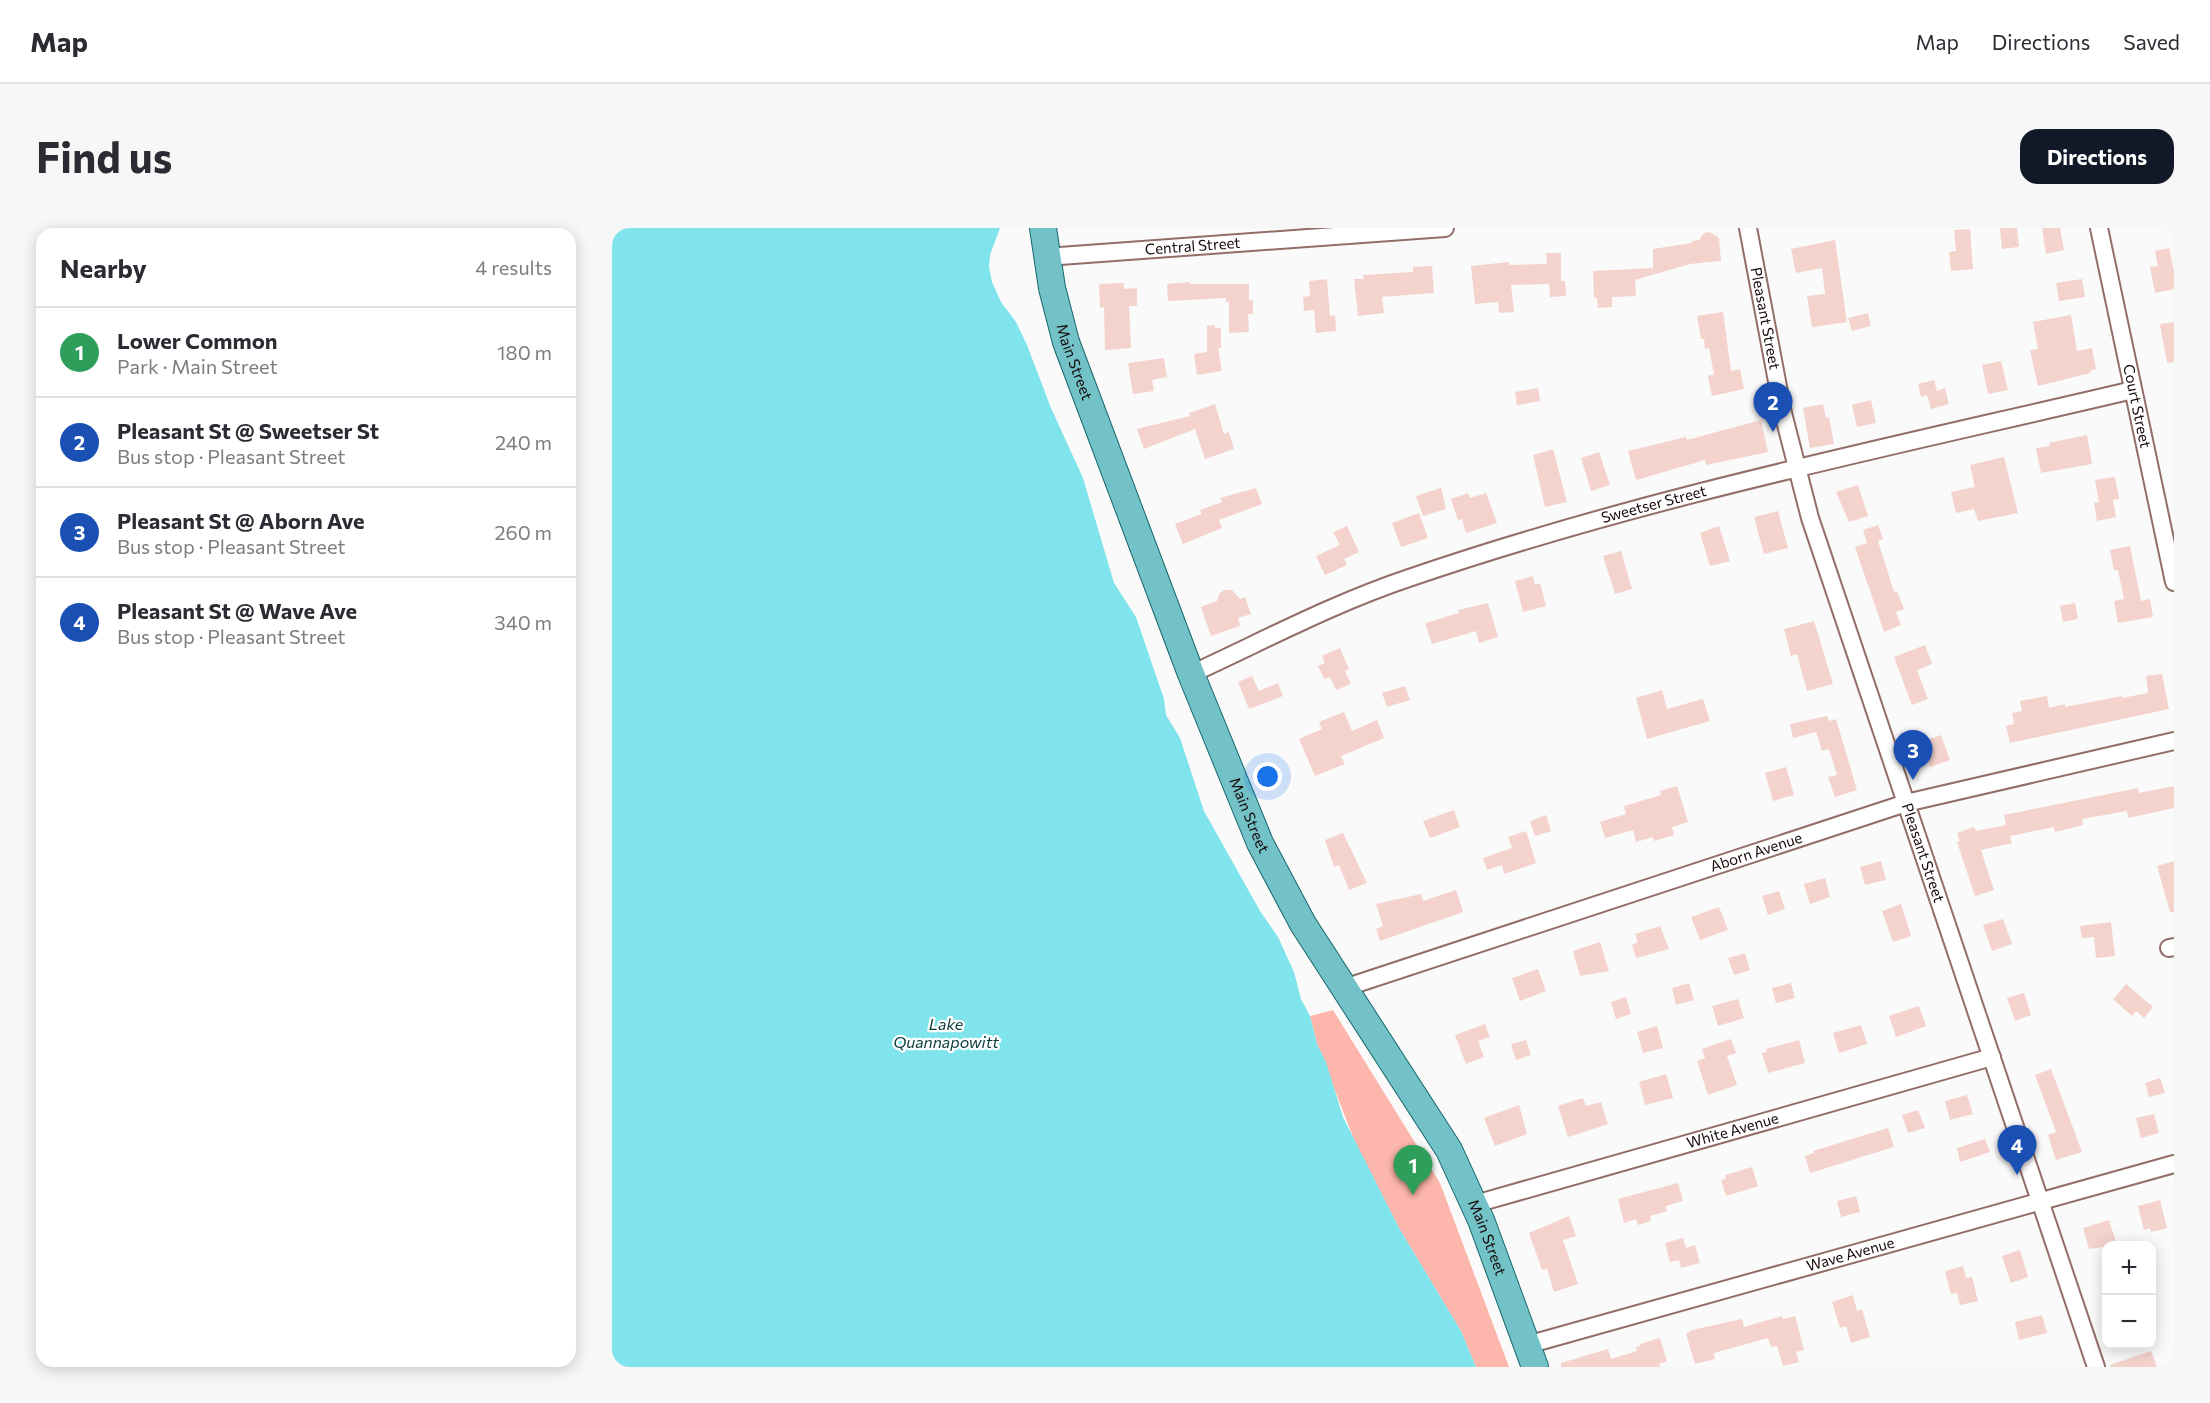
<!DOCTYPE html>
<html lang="en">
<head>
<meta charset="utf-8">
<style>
	:root { --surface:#fff; --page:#f7f7f7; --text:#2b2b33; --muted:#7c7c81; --line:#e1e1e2; --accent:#111827 }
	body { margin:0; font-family:Commissioner,sans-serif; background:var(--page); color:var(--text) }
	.controls { position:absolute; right:18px; bottom:18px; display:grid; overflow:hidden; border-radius:12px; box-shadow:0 3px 15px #0003 }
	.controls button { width:54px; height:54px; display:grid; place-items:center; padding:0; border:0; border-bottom:2px solid var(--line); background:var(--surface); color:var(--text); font:30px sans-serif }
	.you { position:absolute; left:656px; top:549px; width:21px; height:21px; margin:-15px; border:4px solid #fff; border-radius:50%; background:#1a73e8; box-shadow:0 0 0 9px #1a73e833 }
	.badge { display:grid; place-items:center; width:39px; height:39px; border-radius:50%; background:var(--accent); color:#fff; font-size:20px; font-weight:700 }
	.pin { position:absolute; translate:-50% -50px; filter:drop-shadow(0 2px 3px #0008) }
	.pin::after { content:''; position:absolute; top:32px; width:21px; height:18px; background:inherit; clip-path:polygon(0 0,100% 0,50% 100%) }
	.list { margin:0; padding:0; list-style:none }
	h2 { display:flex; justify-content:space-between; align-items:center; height:78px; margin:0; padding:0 24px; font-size:26px }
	h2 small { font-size:20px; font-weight:400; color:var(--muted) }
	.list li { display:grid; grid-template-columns:39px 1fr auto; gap:18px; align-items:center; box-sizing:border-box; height:90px; padding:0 24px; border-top:2px solid var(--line) }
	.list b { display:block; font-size:22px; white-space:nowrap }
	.list p { margin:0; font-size:20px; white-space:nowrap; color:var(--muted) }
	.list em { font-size:20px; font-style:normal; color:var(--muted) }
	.map { position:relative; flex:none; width:1562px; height:1139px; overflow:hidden; border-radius:18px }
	header { display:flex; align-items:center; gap:36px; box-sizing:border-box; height:84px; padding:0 30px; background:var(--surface); border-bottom:2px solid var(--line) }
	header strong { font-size:28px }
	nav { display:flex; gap:33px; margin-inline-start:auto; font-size:21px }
	.intro { display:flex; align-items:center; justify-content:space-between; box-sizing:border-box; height:144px; padding:0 36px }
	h1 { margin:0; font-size:42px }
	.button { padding:15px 27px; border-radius:18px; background:var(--accent); color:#fff; font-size:21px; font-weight:700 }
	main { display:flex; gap:36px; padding:0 36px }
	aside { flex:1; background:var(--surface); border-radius:18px; box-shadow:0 3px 15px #0003 }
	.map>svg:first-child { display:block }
	.green { fill:#fdb6ab }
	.water { fill:#80e4ec }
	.building { fill:#f4d3cd }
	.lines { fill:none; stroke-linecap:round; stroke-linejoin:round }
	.street-casing { stroke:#926e69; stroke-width:20 }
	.primary-casing { stroke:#15676c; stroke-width:28 }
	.street { stroke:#fff; stroke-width:16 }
	.primary { stroke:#73c2c7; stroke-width:26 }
	.labels { text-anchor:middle; stroke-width:4.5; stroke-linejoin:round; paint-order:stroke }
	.street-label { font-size:15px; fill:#150907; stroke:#fff }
	.water-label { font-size:16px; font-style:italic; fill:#07393d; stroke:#fff }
</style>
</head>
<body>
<header>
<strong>Map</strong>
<nav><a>Map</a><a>Directions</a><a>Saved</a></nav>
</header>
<div class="intro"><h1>Find us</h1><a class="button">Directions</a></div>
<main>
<aside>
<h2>Nearby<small>4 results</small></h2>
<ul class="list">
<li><span class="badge" style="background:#2e9e5b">1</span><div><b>Lower Common</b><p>Park · Main Street</p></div><em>180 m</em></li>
<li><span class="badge" style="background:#1a4fb4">2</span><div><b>Pleasant St @ Sweetser St</b><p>Bus stop · Pleasant Street</p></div><em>240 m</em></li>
<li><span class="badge" style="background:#1a4fb4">3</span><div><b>Pleasant St @ Aborn Ave</b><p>Bus stop · Pleasant Street</p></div><em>260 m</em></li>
<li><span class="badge" style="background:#1a4fb4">4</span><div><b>Pleasant St @ Wave Ave</b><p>Bus stop · Pleasant Street</p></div><em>340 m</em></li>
</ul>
</aside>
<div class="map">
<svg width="1562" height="1139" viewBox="0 0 1562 1139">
	<rect width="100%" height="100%" fill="#fafafa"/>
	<!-- green -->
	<path class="green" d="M721,782L828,955L897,1139H864L849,1103L787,1000L743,914L705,816L698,788Z"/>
	<!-- water -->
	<path class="water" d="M0,0H388L378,27L377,39L380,54L389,74L404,94L415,117L439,180L471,250L502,355L524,389L552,471L554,487L568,510L592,583L648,683L666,709L682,744L689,771L698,788L705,816L714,834L731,889L787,1000L849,1103L864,1139H0Z"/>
	<!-- building -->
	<g class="building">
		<path d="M1388,0H1405L1407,19L1390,21Z"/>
		<path d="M1430,0H1448L1452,22L1434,26Z"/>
		<path d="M1358,1L1361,41L1339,43L1337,24L1344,23L1342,2Z"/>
		<path d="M1098,4L1107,10L1109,33L1078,36L1023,52L1024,68L1000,69V79L986,80L985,70H982L981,43L1041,40V21L1080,15V13L1087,12L1092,5Z"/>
		<path d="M1223,12L1235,94L1200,99L1195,68L1213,66L1210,40L1184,45L1179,21Z"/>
		<path d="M1557,20L1562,43V61L1543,65L1538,39L1546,38L1543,23Z"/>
		<path d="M934,25H949V53H953L954,68L938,69L937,56L899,57L902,84L887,85L886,74L863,76L859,38L897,34V37L935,36Z"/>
		<path d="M820,38L822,65L770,69L772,85L746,88L742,51H752L751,47L801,44V39Z"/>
		<path d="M715,51L718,88L723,87L724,103L704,105L702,82L692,83L691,69L698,68L697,53Z"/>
		<path d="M1470,51L1473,69L1447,73L1444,55Z"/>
		<path d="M578,54V56H637V72H641V86H636L637,104L617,105V74H614V70L556,73L555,56Z"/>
		<path d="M512,55V61L525,60V78H517L519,120L493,122L492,79L488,80L487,56Z"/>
		<path d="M1111,84L1119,143L1128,141L1132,161L1100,168L1096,148L1102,146L1097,120L1093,121L1092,111H1089L1085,88Z"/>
		<path d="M1256,85L1259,98L1240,103L1236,90Z"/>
		<path d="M1459,87L1465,123L1480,120L1484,141L1478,143V145L1426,158L1418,122L1426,121L1421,94Z"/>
		<path d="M1562,94V134L1555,135L1548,96Z"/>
		<path d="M603,97V100H609V120H606L610,143L585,147L582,126L595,124V98Z"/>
		<path d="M552,130L555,149L540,152L542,163L521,166L516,135Z"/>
		<path d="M1389,133L1396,162L1376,166L1370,137Z"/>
		<path d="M1322,152L1325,163L1333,160L1337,176L1319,181L1315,167L1309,169L1306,156Z"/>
		<path d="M926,160L928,173L905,177L903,164Z"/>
		<path d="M1259,172L1264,195L1245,199L1240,177Z"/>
		<path d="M603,176L612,206L617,204L622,221L593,231L583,201L532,221L525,201L578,188L577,185Z"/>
		<path d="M1211,176L1214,190L1217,189L1222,216L1198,220L1191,180Z"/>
		<path d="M1149,192L1156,224L1094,237L1093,232L1024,252L1016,223L1074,209L1075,212Z"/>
		<path d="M1475,207L1480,236L1429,245L1424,220L1438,218L1437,215Z"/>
		<path d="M941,221L955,274L933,279L921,227Z"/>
		<path d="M987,224L998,257L979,263L969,230Z"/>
		<path d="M1392,229L1406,285L1366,293L1362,281L1344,285L1339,264L1363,259L1358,237Z"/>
		<path d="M1503,249L1507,271L1501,272L1504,289L1485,293L1482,275L1487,274L1483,252Z"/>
		<path d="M1246,257L1256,288L1237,294L1224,264Z"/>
		<path d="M644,260L650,276L607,292L610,300L571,316L563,296L590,286L588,282L610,274L608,270Z"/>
		<path d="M829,260L834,281L811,288L804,268Z"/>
		<path d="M856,265L858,270L874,265L885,295L854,305L850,291L846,292L839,271Z"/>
		<path d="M1166,283L1176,320L1152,326L1142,289Z"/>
		<path d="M807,285L816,310L789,319L780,295Z"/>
		<path d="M1266,297L1271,311L1266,313L1282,364L1285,363L1292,381L1284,384L1289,397L1272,404L1243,319L1255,315L1251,302Z"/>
		<path d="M735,298L747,324L732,331L735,337L713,347L704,328L728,317L721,304Z"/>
		<path d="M1107,298L1118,333L1098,338L1088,305Z"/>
		<path d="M1518,318L1529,373L1538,371L1541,389L1506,395L1502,373L1512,371L1506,342H1502L1498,322Z"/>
		<path d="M1009,323L1020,361L1003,366L991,328Z"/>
		<path d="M921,348L923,357L928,355L934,378L911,384L903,353Z"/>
		<path d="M612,362H620L628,371L633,369L639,386L626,390L628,398L599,408L589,379L605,373L607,366Z"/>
		<path d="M876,375L886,409L867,415L864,403L820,416L813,395L847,385L846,382Z"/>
		<path d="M1463,375L1466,391L1451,394L1448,378Z"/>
		<path d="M1202,393L1221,456L1195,463L1185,426L1179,428L1172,401Z"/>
		<path d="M1313,417L1320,436L1305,442L1316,471L1300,477L1282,429Z"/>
		<path d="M728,420L737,441L733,443L739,456L724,462L718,449L712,451L706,438L713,435L710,428Z"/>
		<path d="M1550,446L1557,481L1398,515L1394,498L1402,496L1400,485L1410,483L1408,473L1435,468L1437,480L1453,476V479L1510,468V470L1536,465L1534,448Z"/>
		<path d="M640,448L647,463L666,455L671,468L637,481L626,454Z"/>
		<path d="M793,458L798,472L775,479L770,465Z"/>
		<path d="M1050,462L1055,481L1091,471L1098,493L1035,511L1024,470Z"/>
		<path d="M732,484L740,503L765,492L772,510L729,528L733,536L703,548L687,511L710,501L707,494Z"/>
		<path d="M1215,488L1217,493L1224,491L1245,562L1223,569L1216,549L1225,547L1217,521L1210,523L1204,504L1181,510L1178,496Z"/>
		<path d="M1329,507L1338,532L1318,539L1309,514Z"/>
		<path d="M1174,539L1182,567L1161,573L1153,545Z"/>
		<path d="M1065,558L1076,594L1060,599L1062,607L1042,613L1041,609L1024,614L1021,602L993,610L988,594L1014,586L1012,578L1049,567L1048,563Z"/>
		<path d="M1562,558V580L1516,590L1515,583L1470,591L1471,597L1443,604L1442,599L1398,608L1400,615L1369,622L1382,662L1363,668L1345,614L1348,613L1345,605L1362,599L1364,603L1394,597L1392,587L1526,560L1527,565Z"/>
		<path d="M842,582L848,599L818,610L811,593Z"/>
		<path d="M934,587L939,603L923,608L918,593Z"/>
		<path d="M914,603L924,635L892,646L890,637L875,642L871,630L900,620L896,609Z"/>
		<path d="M731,605L755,655L737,662L727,637L722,639L713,612Z"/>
		<path d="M1269,633L1274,652L1253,657L1248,639Z"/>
		<path d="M1562,633V684H1558L1545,638Z"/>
		<path d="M1213,650L1218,669L1198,676L1192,656Z"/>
		<path d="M844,662L851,684L768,713L764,701L771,698L764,676L809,666L811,673Z"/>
		<path d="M1167,663L1173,681L1156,687L1150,668Z"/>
		<path d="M1289,676L1299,708L1281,714L1270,683Z"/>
		<path d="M1107,679L1116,702L1088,712L1079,689Z"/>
		<path d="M1391,691L1400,716L1380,723L1371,697Z"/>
		<path d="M1499,694L1503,728L1484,730L1482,709L1470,710L1468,698Z"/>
		<path d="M1048,698L1057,721L1024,730L1020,717L1026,714L1023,706Z"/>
		<path d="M988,714L997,743L968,748L961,723Z"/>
		<path d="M1133,725L1138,742L1122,747L1116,730Z"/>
		<path d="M926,741L934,763L908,773L900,750Z"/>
		<path d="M1077,755L1082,772L1064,777L1060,760Z"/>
		<path d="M1179,755L1183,770L1164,775L1160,760Z"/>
		<path d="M1514,756L1541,779L1532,790L1524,783L1520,788L1501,771Z"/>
		<path d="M1412,765L1419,787L1403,793L1395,770Z"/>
		<path d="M1014,769L1019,786L1004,791L999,774Z"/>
		<path d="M1126,771L1132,790L1106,798L1100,778Z"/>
		<path d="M1307,778L1314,798L1284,809L1277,788Z"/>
		<path d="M873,796L878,809L866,813L872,829L854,836L843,807Z"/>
		<path d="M1249,797L1255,816L1227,825L1221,805Z"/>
		<path d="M1045,798L1051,820L1031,825L1025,804Z"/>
		<path d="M1119,811L1124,825L1115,828L1125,857L1096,867L1085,833L1093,830L1090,821Z"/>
		<path d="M914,812L919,827L904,832L899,816Z"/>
		<path d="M1187,812L1193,835L1156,845L1150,825L1155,824L1154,821Z"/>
		<path d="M1439,841L1470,924L1444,932L1436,907L1444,904L1423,847Z"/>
		<path d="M1054,846L1061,870L1033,877L1027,854Z"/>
		<path d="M1548,850L1553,865L1537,869L1533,855Z"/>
		<path d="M1355,867L1361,886L1338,892L1333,873Z"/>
		<path d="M971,870L974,878L989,874L996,896L956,909L946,878Z"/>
		<path d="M907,877L915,906L883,918L872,890Z"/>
		<path d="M1306,882L1313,900L1296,905L1290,887Z"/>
		<path d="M1542,886L1547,905L1529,910L1524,890Z"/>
		<path d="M1276,900L1282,919L1198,945L1193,928L1202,925L1201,923Z"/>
		<path d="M1373,911L1378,924L1348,934L1345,920Z"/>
		<path d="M1140,939L1146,958L1114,968L1109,952L1114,951L1113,947Z"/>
		<path d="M1066,955L1071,973L1054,978L1055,983L1038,988L1039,993L1026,997L1024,991L1012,995L1006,971Z"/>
		<path d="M1244,968L1248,984L1229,989L1225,973Z"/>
		<path d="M1548,972L1555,1000L1539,1004L1538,1000L1532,1002L1526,978Z"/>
		<path d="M957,988L964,1008L951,1012L966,1056L942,1064L935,1041L930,1042L917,1005Z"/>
		<path d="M1497,992L1505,1017L1477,1021L1471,1000Z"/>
		<path d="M1071,1010L1074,1020L1083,1017L1088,1035L1069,1040L1067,1032L1058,1034L1053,1015Z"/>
		<path d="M1408,1022L1416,1049L1399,1055L1390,1028Z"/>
		<path d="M1351,1038L1354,1050L1360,1049L1366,1073L1348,1077L1345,1065L1339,1066L1333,1043Z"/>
		<path d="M1241,1067L1245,1083L1250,1081L1258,1109L1239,1115L1234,1098L1228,1100L1220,1074Z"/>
		<path d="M1430,1087L1435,1105L1407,1112L1403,1094Z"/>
		<path d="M1170,1088L1171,1091L1183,1088L1192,1122L1184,1124L1187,1134L1171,1138L1165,1118L1159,1119L1156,1110L1102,1125L1103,1131L1083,1136L1074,1106L1080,1102L1130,1091L1132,1099Z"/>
		<path d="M1048,1110L1055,1133L1047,1136L1048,1139H949V1135L996,1121L999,1131L1025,1123L1024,1119L1029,1118L1028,1116Z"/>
		<path d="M1539,1123L1545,1139H1499L1498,1137Z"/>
	</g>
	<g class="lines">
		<defs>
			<g id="street">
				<path id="s1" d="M1136,0L1171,185L1198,290L1484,1139"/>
				<path id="s2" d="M1487,0L1562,354"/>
				<path id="s3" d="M434,29L833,0"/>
				<path id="s4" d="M579,446C651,413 722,375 797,350C1033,269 1279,219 1521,162"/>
				<path d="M1557,720L1562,719"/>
				<path id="s5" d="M732,760L1294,575L1562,513"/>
				<path id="s6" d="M863,976L1380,829"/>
				<path id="s7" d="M915,1117L1562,936"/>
			</g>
			<g id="primary">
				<path id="s8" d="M431,0L440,60L454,114L579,446L648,615L691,696L837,922L869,992L923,1139"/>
			</g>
		</defs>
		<!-- street casing -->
		<use href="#street" class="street-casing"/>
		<!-- primary casing -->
		<use href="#primary" class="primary-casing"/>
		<!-- street -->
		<use href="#street" class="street"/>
		<!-- primary -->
		<use href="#primary" class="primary"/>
	</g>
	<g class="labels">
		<!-- street labels -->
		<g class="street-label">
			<text dy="5" stroke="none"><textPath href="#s3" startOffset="147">Central Street</textPath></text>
			<text dy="5" stroke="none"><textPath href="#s1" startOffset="92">Pleasant Street</textPath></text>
			<text dy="5" stroke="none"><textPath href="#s8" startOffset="138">Main Street</textPath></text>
			<text dy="5" stroke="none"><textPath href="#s2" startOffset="182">Court Street</textPath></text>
			<text dy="5" stroke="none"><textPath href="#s4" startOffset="494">Sweetser Street</textPath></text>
			<text dy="5" stroke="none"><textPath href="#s8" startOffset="624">Main Street</textPath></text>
			<text dy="5" stroke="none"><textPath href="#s5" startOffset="434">Aborn Avenue</textPath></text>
			<text dy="5" stroke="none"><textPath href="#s1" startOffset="650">Pleasant Street</textPath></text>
			<text dy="5" stroke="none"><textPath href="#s6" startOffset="268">White Avenue</textPath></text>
			<text dy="5" stroke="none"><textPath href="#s8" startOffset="1110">Main Street</textPath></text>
			<text dy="5" stroke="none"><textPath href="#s7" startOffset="336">Wave Avenue</textPath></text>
		</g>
		<!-- water labels -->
		<g class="water-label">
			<text x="334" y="802">Lake<tspan x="334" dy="18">Quannapowitt</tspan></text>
		</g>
	</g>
</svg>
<div class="controls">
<button>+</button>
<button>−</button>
</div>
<div class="you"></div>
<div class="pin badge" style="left:801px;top:967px;background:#2e9e5b">1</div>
<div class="pin badge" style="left:1161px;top:204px;background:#1a4fb4">2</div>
<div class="pin badge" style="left:1301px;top:552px;background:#1a4fb4">3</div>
<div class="pin badge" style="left:1405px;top:947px;background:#1a4fb4">4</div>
</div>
</main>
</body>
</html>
